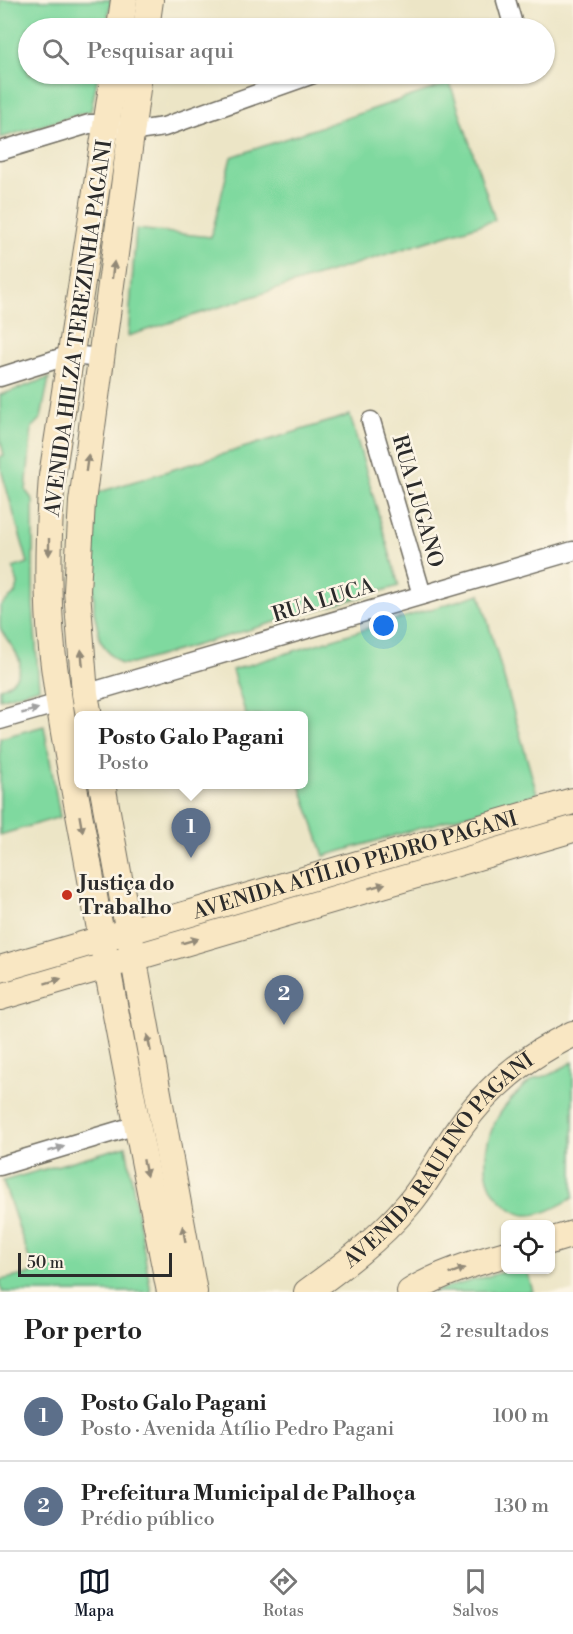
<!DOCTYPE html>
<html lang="pt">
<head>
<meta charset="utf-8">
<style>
	:root { --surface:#fff; --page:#f6f6f6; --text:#222; --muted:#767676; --line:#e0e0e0; --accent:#111827 }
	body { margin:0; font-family:"Libre Bodoni",serif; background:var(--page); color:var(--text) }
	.controls { position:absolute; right:18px; bottom:18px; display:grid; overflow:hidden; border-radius:9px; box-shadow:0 2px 4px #0004 }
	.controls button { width:54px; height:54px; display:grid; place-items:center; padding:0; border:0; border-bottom:2px solid var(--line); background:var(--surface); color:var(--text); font:30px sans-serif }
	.scale { position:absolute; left:18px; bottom:15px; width:154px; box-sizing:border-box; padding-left:6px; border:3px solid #2b2b2b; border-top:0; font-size:16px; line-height:21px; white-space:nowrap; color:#2b2b2b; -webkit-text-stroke:4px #fcf5e5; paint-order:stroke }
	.you { position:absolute; left:384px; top:626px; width:21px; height:21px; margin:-15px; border:4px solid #fff; border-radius:50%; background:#1a73e8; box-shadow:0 0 0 9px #1a73e833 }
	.badge { display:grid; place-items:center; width:39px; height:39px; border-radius:50%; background:var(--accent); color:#fff; font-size:20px; font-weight:700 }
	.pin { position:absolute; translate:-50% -50px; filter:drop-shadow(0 2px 3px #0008) }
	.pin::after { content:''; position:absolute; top:32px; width:21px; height:18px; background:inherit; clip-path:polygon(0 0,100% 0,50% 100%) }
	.popup { position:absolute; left:74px; top:711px; width:234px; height:78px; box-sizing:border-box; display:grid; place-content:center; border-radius:9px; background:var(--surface); filter:drop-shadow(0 2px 4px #0005); font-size:20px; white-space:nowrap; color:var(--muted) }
	.popup b { font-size:22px; color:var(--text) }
	.popup::after { content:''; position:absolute; left:50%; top:100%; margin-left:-12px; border:12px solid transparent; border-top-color:var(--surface) }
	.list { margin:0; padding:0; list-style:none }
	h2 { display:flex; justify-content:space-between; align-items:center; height:78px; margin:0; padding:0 24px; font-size:26px }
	h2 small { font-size:20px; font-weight:400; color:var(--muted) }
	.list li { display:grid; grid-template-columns:39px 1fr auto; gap:18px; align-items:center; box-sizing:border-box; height:90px; padding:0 24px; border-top:2px solid var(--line) }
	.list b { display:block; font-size:22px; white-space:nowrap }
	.list p { margin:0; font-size:20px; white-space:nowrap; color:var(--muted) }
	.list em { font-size:20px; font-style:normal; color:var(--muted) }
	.icon { flex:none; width:33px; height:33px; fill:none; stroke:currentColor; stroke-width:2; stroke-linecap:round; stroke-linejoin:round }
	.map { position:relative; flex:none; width:573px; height:1292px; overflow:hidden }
	.search { position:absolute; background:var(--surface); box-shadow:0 2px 4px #0004; left:18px; right:18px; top:18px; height:66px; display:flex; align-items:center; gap:15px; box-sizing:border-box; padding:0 21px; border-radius:33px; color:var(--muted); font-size:22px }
	.sheet { height:258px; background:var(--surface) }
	nav { display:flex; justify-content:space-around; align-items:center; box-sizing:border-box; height:84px; border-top:2px solid var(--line); background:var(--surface); font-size:16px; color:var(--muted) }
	nav a { display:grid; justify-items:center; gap:3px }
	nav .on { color:var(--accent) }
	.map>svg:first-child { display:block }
	.green { fill:#7fd99f; stroke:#558265; stroke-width:1.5 }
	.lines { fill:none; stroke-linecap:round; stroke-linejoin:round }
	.street-casing { stroke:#6f6c61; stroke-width:21 }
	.secondary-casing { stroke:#6f6c61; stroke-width:28 }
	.street { stroke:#fff; stroke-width:18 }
	.secondary { stroke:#f9e7c3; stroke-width:26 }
	.oneway { fill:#928977 }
	.oneway2 { fill:#a0a0a0 }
	.poi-dot { fill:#c8321e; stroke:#fcf5e5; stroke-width:2 }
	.labels { text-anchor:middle; stroke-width:5; stroke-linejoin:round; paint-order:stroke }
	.street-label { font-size:21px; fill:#2b2b2b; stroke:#fcf5e5 }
	.poi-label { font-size:21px; font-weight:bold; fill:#2b2b2b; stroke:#fcf5e5; text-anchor:start }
</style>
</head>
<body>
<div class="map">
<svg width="573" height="1292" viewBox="0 0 573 1292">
	<rect width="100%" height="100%" fill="#fcf5e5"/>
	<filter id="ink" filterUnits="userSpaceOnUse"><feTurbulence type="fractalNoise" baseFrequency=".0167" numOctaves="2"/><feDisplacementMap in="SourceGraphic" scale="12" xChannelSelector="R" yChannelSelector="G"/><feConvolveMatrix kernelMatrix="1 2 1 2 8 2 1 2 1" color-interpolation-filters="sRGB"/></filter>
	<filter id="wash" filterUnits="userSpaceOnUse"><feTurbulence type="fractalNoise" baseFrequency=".008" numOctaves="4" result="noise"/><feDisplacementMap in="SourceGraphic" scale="24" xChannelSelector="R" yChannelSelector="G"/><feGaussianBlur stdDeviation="1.35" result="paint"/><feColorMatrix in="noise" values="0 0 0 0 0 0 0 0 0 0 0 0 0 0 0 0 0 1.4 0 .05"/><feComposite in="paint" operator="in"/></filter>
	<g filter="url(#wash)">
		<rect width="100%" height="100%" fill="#ece5c6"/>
		<!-- green -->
		<g class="green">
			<path d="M0,0H111L106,28H28V74H98L91,111L0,138Z"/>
			<path d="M450,83L495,220L128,336L136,229L211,237L231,157Z"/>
			<path d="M49,378L41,418L32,427L26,491L33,500V604L39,688L0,699V688C12,685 23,673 19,659C16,650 6,639 1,630L0,626V606L16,593L18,584L13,568L28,563L0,466V457L4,455L0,439V395Z"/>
			<path d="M350,415L399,586L132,664H121L109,654L100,640L94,611L93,494Z"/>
			<path d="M480,594L537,794L324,856L300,785L304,784V716L246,715L232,670Z"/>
			<path d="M44,726L60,817L0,835V738Z"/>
			<path d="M573,1062V1198C559,1205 543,1216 526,1215C520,1215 511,1209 506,1205C474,1180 484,1130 508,1103C515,1095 523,1086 531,1081C536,1077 543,1077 549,1075C557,1071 565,1066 573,1062Z"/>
			<path d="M126,1146L151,1292H2L0,1280L34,1273L3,1181Z"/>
			<path d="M511,1270H527L533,1292H430Z"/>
		</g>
	</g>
	<g filter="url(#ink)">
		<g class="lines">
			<defs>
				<g id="street">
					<path d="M506,0L514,28"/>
					<path d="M0,151L89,124H107L130,132L164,127L313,74"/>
					<path d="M0,377L70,355L102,358"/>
					<path d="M371,421L422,595"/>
					<path d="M85,694L573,551"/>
					<path d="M0,720L59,703"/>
					<path d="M0,1166L137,1125"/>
				</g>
				<g id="secondary">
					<path d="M120,28L124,0"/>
					<path d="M146,28L150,0"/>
					<path d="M114,74L52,476C48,534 46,592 52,649C60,722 76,795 89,868C114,1010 142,1151 170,1292"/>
					<path d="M89,716L85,694L77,591L82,502L139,74"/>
					<path d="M102,784L194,1292"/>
					<path id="s1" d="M0,969L573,801"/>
					<path d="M0,997L573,829"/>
					<path d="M550,1241L573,1234"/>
					<path id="s2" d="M307,1292C343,1266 378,1240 407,1206C429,1181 442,1152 461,1126C490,1085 528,1055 573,1034"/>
					<path d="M410,1292C438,1274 474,1263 506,1254"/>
				</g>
			</defs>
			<!-- street casing -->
			<use href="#street" class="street-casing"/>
			<!-- secondary casing -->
			<use href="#secondary" class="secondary-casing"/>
			<!-- street -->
			<use href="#street" class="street"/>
			<!-- secondary -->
			<use href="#secondary" class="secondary"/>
		</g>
		<!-- one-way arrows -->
		<defs><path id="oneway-solid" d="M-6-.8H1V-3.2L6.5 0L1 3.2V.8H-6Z" transform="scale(1.5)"/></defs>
		<g class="oneway">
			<use href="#oneway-solid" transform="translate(113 270) rotate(-83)"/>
			<use href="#oneway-solid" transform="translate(87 463) rotate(-82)"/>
			<use href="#oneway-solid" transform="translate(49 547) rotate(90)"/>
			<use href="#oneway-solid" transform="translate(82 658) rotate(-95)"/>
			<use href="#oneway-solid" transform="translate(81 824) rotate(80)"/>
			<use href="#oneway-solid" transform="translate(377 886) rotate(-16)"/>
			<use href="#oneway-solid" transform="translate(190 941) rotate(-16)"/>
			<use href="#oneway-solid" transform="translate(53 981) rotate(-17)"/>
			<use href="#oneway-solid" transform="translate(149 1043) rotate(-101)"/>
			<use href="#oneway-solid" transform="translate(145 1168) rotate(79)"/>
			<use href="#oneway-solid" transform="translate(184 1234) rotate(-100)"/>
			<use href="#oneway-solid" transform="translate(457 1271) rotate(-21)"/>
		</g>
		<g class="oneway2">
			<use href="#oneway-solid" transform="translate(30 711) rotate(-16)"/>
			<use href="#oneway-solid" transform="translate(56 1149) rotate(-17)"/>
		</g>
	</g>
	<!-- markers -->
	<circle class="poi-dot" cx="67" cy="895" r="6"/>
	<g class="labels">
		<!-- street labels -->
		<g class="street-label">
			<text transform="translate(78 328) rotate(-82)" y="7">AVENIDA HILZA TEREZINHA PAGANI</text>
			<text transform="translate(418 501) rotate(74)" y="7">RUA LUGANO</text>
			<text transform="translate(323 600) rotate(-17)" y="7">RUA LUCA</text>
			<text dy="7" stroke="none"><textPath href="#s1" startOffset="370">AVENIDA ATÍLIO PEDRO PAGANI</textPath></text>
			<text dy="7" stroke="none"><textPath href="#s2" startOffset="188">AVENIDA RAULINO PAGANI</textPath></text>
		</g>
		<!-- poi labels -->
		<g class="poi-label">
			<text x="79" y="890">Justiça do<tspan x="79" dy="24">Trabalho</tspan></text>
		</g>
	</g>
</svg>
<div class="controls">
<button><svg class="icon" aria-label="locate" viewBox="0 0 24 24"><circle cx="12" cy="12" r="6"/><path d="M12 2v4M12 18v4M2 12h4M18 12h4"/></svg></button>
</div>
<div class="scale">50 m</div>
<div class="you"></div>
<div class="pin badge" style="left:191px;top:858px;background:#5c6f8a">1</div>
<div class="popup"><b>Posto Galo Pagani</b>Posto</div>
<div class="pin badge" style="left:284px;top:1025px;background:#5c6f8a">2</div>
<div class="search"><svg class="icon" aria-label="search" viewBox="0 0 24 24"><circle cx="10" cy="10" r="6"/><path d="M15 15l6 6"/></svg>Pesquisar aqui</div>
</div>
<section class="sheet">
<h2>Por perto<small>2 resultados</small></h2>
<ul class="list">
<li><span class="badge" style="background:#5c6f8a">1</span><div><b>Posto Galo Pagani</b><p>Posto · Avenida Atílio Pedro Pagani</p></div><em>100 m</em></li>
<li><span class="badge" style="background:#5c6f8a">2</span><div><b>Prefeitura Municipal de Palhoça</b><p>Prédio público</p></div><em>130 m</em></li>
</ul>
</section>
<nav>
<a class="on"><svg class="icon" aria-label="map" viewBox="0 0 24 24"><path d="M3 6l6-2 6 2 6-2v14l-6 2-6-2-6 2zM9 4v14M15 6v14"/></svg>Mapa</a>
<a><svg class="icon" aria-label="directions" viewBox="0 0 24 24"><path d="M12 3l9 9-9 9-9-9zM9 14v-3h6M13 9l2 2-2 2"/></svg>Rotas</a>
<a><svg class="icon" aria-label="saved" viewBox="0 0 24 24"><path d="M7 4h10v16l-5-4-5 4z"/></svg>Salvos</a>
</nav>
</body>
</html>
